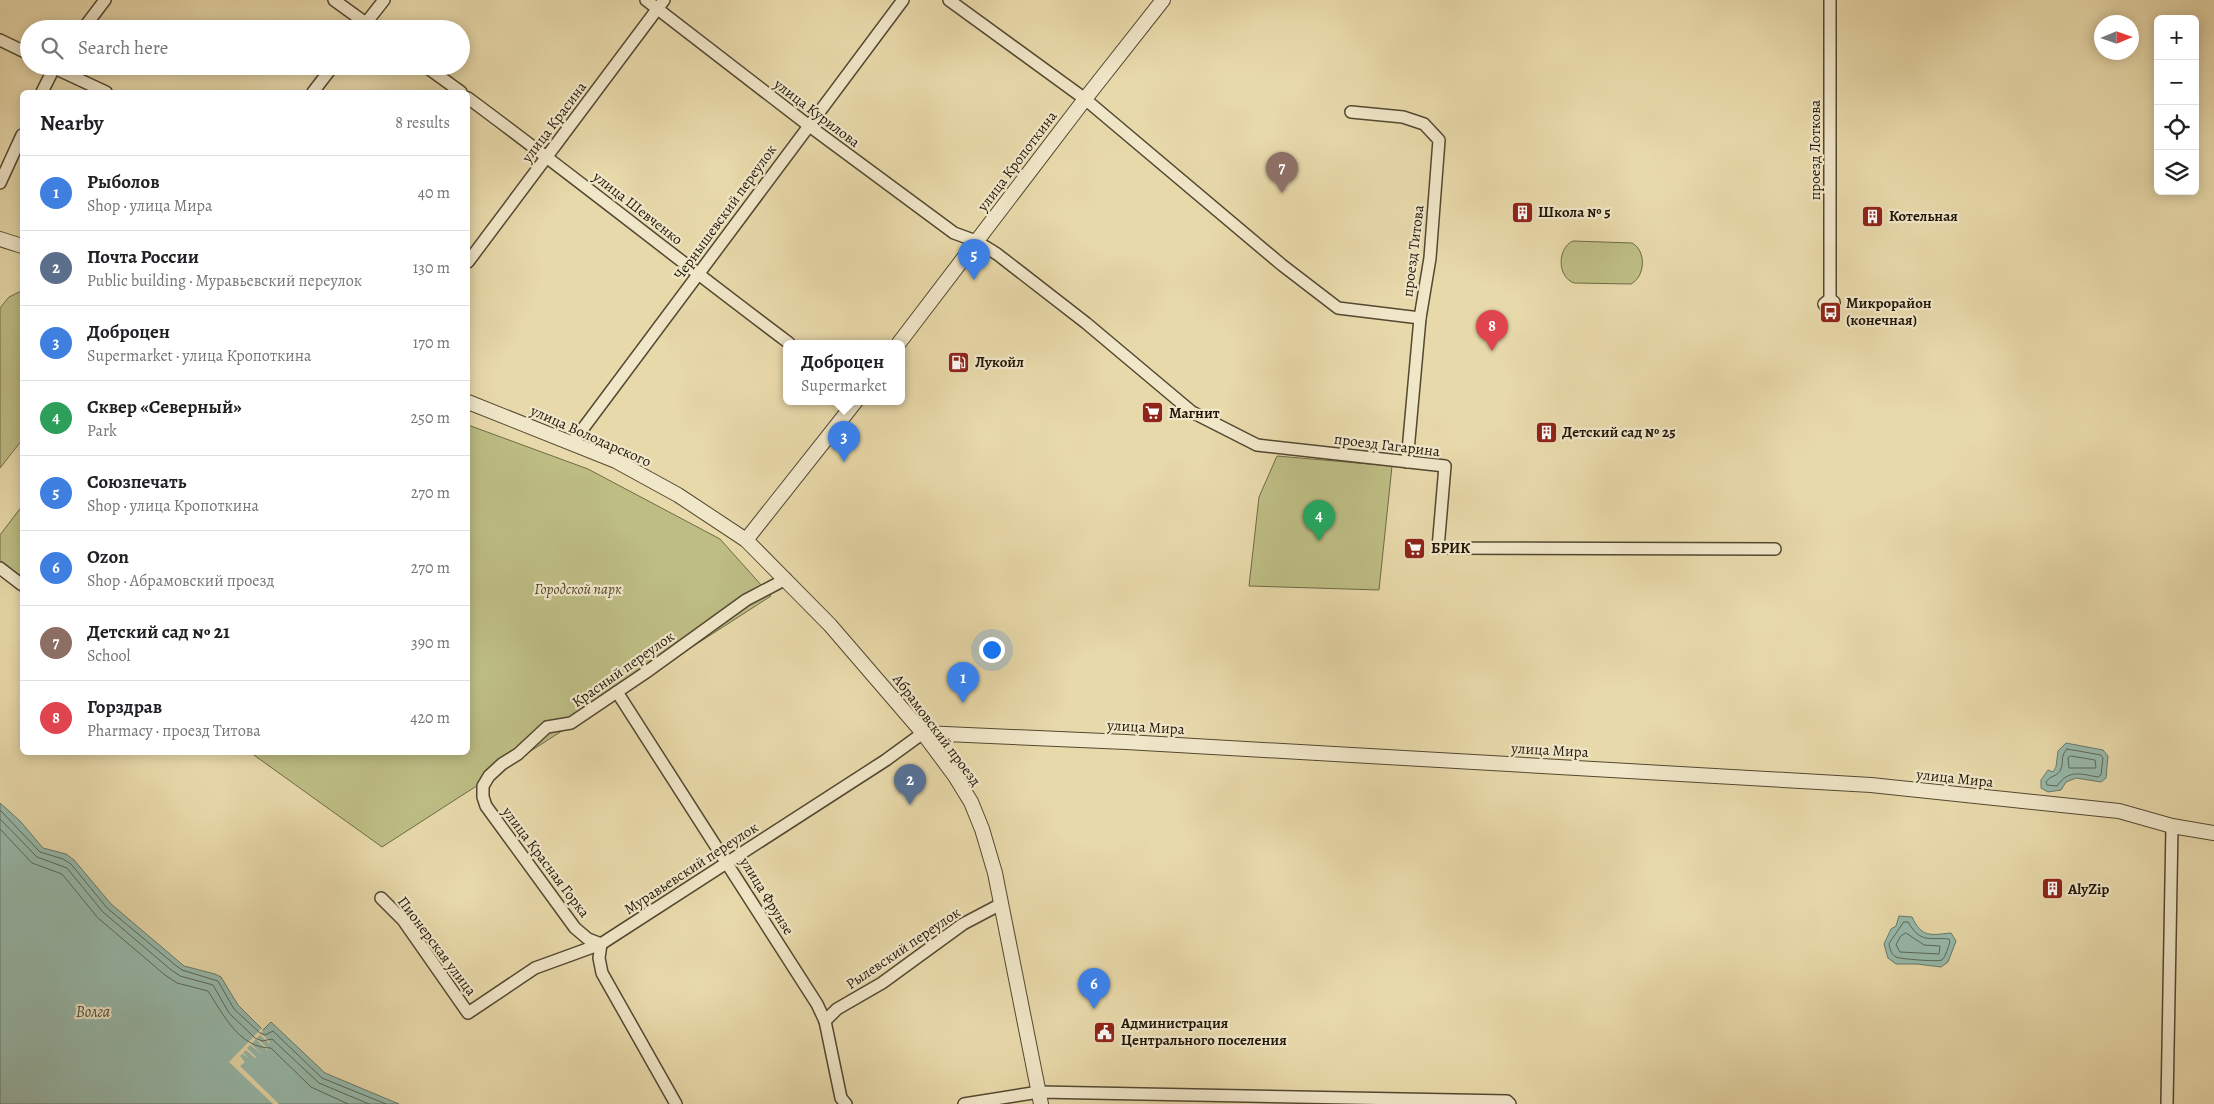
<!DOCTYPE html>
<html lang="en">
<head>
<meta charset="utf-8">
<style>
	:root { --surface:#fff; --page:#f2f2f2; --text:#202124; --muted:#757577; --line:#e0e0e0; --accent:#b45309 }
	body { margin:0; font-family:Alegreya,serif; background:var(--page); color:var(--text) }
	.controls { position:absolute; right:15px; top:15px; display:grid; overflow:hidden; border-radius:8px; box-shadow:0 2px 12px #0003 }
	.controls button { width:45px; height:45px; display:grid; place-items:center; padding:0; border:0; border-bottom:1px solid var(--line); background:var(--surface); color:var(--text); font:25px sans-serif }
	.compass { position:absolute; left:2094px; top:15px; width:45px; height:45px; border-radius:50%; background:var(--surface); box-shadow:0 2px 12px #0003; rotate:88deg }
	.you { position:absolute; left:991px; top:649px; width:18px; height:18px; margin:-12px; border:4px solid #fff; border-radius:50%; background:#1a73e8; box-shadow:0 0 0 8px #1a73e833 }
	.badge { display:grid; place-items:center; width:32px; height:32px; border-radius:50%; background:var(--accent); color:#fff; font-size:16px; font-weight:700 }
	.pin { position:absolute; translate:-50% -41px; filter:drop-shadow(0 1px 2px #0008) }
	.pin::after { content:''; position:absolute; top:26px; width:18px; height:15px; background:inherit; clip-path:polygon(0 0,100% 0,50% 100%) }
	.popup { position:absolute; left:783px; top:340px; width:122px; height:65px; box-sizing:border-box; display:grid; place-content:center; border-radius:8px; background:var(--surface); filter:drop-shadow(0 1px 4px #0005); font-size:16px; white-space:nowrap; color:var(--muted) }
	.popup b { font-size:19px; color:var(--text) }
	.popup::after { content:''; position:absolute; left:50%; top:100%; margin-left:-10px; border:10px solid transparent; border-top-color:var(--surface) }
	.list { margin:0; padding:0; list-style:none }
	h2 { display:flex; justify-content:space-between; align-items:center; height:65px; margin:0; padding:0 20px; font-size:21px }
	h2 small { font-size:16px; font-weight:400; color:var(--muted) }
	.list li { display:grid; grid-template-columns:32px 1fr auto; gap:15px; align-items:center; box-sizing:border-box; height:75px; padding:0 20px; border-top:1px solid var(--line) }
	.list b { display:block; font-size:19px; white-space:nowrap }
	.list p { margin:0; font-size:16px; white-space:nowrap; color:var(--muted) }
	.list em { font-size:16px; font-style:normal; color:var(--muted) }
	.icon { flex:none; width:28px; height:28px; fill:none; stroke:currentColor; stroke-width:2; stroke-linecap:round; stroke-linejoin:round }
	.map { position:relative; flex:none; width:2214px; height:1104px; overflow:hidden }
	.search { position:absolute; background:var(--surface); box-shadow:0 2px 12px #0003; left:20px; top:20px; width:450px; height:55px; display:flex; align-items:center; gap:12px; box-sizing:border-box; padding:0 18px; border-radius:28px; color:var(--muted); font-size:19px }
	.panel { position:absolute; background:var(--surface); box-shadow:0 2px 12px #0003; left:20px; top:90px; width:450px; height:665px; border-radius:8px }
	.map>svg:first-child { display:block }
	.green { fill:#bdbd84; stroke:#6f6a46 }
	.water { fill:#97baac; stroke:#68796b }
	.pier { fill:#e8d9aa }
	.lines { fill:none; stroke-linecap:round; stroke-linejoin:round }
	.shore { stroke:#5c685a; stroke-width:1 }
	.minor-casing { stroke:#534831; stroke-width:14 }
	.tertiary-casing { stroke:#534831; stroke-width:16 }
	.minor { stroke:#f0e6c8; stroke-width:11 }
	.tertiary { stroke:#f0e6c8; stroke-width:14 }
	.labels { text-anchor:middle; stroke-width:4.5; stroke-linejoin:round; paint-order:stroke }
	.street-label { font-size:15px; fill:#211709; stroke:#f0e6c8 }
	.poi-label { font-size:15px; font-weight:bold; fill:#211709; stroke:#f0e6c8; text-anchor:start }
	.park-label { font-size:15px; font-style:italic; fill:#50492e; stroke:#f0e6c8 }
	.water-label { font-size:16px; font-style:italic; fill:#4a5042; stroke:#f0e6c8 }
</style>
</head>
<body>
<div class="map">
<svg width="2214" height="1104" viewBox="0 0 2214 1104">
	<rect width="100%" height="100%" fill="#e8d9aa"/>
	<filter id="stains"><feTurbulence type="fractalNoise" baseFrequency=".004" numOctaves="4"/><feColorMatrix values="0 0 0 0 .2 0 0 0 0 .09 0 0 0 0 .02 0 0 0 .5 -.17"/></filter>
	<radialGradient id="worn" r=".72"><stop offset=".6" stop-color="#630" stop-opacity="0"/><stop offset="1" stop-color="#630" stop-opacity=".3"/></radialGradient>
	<!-- green -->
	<g class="green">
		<path d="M1573,241L1632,243C1647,251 1645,277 1631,284L1574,283C1557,277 1557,248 1573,241Z"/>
		<path d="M19,292H22V440L0,468V308L9,297Z"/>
		<path d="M468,425L588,469L720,539L771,596L382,847L251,753L468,752Z"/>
		<path d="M1277,456L1392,466L1379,590L1249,586L1259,497Z"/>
		<path d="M22,506V587L0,571V535Z"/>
	</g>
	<!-- water -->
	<g class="water">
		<path d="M2066,743L2103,750L2108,756L2106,778L2101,782L2076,778L2066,782L2061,790L2048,792L2041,788V780L2048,770L2053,772L2056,767L2058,751Z"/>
		<path d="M0,803L20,821L43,848L66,854L74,860L111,904L177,960L184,966L215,974L221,977L238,1005L263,1030L271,1022L325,1073L399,1104H0Z"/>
		<path d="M1899,916L1912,917C1922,938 1930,935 1951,933L1956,941L1948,962L1941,967L1917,964H1896L1888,958L1884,944L1891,929L1896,926Z"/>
	</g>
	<!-- pier -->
	<path class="pier" d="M262,1028L263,1030L261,1033L270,1042L269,1043L260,1035L257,1038L268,1049L267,1050L256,1039L251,1044L263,1055L250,1045L247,1048L256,1057L255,1058L246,1050L243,1053L249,1058L242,1054L240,1056L245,1062L240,1066L279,1104H273L229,1062Z"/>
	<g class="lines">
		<!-- shore -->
		<g class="shore">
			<path d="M2067,749L2101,755L2103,758L2101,775L2098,777C2080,774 2069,769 2057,786L2047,785L2046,782C2050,775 2058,777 2061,769C2064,761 2060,756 2067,749Z"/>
			<path d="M2071,756L2095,760L2096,768H2069L2068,758Z"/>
			<path d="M0,810L40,852L63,859L71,864L107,908L174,964L182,970L218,981L234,1009L260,1033L265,1035L273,1031L322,1078L386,1104"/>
			<path d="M0,819L37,857L67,868L103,912L170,969L180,976L213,985L229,1013L255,1038L262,1041L272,1039L319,1083L369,1104"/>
			<path d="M0,829L32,863L62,874L98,918L165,975L177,983L208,991C223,1014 239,1048 271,1048L311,1087L348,1104"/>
			<path d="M1904,922H1908C1921,944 1929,937 1949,939L1950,942C1948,947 1946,956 1942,960C1939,962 1899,959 1896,957C1891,954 1890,949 1889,944Z"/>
			<path d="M1906,933L1924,945L1940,946L1939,954L1900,952L1896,945L1900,937Z"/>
		</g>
		<defs>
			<g id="minor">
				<path d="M334,0L374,29"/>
				<path d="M646,0L808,125L954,233L976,241L997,254L1086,323L1192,412L1257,445L1445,466L1438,548L1775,549"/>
				<path d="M949,0L1085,99L1282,265L1338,308L1420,318"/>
				<path d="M1830,0V299L1834,302V306L1831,310H1828L1824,304L1830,299"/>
				<path d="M362,28L384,0"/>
				<path d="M83,29L105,0"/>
				<path d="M0,40L29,54"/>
				<path d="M50,66L106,92"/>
				<path d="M425,66L461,92"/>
				<path d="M42,92L55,66"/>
				<path d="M313,92L333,66"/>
				<path d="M468,98C576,178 681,262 789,343"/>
				<path d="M1351,112L1403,117L1424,124L1439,140L1430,258L1420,318L1407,462"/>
				<path d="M0,183L22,135"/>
				<path d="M468,262L664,0"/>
				<path d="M573,442L903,0"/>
				<path d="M0,568L22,585"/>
				<path d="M617,692L817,1004L825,1021L841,1098L846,1104"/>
				<path d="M381,898L403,920L468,1013L535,968L601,944L886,760L923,733"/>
				<path d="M825,1021L837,1009L882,983L963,924L1001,904"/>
				<path d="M676,1104L602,973L599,958L601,944L588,939L575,928L486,806L483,797V786L489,776L502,764L518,754L547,727L571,723L645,673L746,600L786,579"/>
				<path d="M964,1104L1039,1092L1507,1101L1510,1104"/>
				<path d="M2167,1104L2172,826"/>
			</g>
			<g id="tertiary">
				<path d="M0,239L22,246"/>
				<path d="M899,343L1085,99L1163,0"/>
				<path d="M468,402L616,461L678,495L746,540L830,625L923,733L955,776L971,802L982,829L995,873L1041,1104"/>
				<path d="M746,540L856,401"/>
				<path d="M923,733L1126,742L1871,785L2119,811L2172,826L2214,833"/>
			</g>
		</defs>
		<!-- minor casing -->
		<use href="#minor" class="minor-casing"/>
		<!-- tertiary casing -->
		<use href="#tertiary" class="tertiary-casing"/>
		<!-- minor -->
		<use href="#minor" class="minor"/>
		<!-- tertiary -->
		<use href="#tertiary" class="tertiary"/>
	</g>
	<!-- icons -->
	<defs>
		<symbol id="building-square" viewBox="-11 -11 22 22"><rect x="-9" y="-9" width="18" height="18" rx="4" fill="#8f2418" stroke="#f0e6c8"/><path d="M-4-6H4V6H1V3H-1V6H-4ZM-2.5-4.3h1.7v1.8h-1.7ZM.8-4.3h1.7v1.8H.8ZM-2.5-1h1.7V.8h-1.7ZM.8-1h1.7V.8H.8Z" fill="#fff"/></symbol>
		<symbol id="bus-square" viewBox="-11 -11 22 22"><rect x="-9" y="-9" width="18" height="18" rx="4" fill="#8f2418" stroke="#f0e6c8"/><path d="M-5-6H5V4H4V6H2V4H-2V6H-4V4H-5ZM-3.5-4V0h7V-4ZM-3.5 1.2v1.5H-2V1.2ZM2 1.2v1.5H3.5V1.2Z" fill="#fff"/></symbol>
		<symbol id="fuel-square" viewBox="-11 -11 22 22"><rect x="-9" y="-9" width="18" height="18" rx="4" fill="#8f2418" stroke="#f0e6c8"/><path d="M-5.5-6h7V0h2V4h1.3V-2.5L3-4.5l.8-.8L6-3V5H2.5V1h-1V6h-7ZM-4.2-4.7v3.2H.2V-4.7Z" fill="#fff"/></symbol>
		<symbol id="supermarket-square" viewBox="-11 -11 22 22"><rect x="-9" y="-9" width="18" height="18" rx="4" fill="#8f2418" stroke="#f0e6c8"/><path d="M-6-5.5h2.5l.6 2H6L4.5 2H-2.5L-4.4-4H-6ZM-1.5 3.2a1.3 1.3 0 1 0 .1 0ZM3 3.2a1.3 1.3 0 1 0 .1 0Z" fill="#fff"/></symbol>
		<symbol id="civic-square" viewBox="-11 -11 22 22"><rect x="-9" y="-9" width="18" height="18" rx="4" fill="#8f2418" stroke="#f0e6c8"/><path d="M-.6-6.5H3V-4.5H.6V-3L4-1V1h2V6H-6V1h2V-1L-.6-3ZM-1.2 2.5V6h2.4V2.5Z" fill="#fff"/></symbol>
	</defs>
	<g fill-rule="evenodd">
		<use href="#building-square" x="1510" y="200" width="25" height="25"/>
		<use href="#building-square" x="1860" y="204" width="25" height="25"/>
		<use href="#bus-square" x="1818" y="300" width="25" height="25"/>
		<use href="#fuel-square" x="946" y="350" width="25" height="25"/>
		<use href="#supermarket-square" x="1140" y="400" width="25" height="25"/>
		<use href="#building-square" x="1534" y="420" width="25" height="25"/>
		<use href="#supermarket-square" x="1402" y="536" width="25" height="25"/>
		<use href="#building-square" x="2040" y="876" width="25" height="25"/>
		<use href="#civic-square" x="1092" y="1020" width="25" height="25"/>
	</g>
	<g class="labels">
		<!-- street labels -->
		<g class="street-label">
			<text transform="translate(817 113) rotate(37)" y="5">улица Курилова</text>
			<text transform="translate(554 122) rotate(-53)" y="5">улица Красина</text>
			<text transform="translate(1815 150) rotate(-90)" y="5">проезд Лоткова</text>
			<text transform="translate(1017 161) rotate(-53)" y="5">улица Кропоткина</text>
			<text transform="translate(638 208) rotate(38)" y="5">улица Шевченко</text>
			<text transform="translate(725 212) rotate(-54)" y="5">Чернышевский переулок</text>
			<text transform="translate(1413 251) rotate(-83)" y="5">проезд Титова</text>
			<text transform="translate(591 436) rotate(24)" y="5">улица Володарского</text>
			<text transform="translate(1387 445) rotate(7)" y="5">проезд Гагарина</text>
			<text transform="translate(623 669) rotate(-35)" y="5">Красный переулок</text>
			<text transform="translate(1146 727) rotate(3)" y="5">улица Мира</text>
			<text transform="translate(937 730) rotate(53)" y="5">Абрамовский проезд</text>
			<text transform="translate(1550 750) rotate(3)" y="5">улица Мира</text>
			<text transform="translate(1955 778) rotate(6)" y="5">улица Мира</text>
			<text transform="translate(546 862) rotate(53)" y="5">улица Красная Горка</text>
			<text transform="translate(691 868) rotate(-33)" y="5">Муравьевский переулок</text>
			<text transform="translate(767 896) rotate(58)" y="5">улица Фрунзе</text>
			<text transform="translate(437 946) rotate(53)" y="5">Пионерская улица</text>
			<text transform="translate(903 948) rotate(-34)" y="5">Рылевский переулок</text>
		</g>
		<!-- poi labels -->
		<g class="poi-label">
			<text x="1538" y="217">Школа № 5</text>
			<text x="1889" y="221">Котельная</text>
			<text x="1846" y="308">Микрорайон<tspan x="1846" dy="17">(конечная)</tspan></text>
			<text x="975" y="367">Лукойл</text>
			<text x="1169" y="418">Магнит</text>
			<text x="1562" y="437">Детский сад № 25</text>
			<text x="1431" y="553">БРИК</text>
			<text x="2068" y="894">AlyZip</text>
			<text x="1121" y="1028">Администрация<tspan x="1121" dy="17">Центрального поселения</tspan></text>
		</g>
		<!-- park labels -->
		<g class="park-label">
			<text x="578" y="594">Городской парк</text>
		</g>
		<!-- water labels -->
		<g class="water-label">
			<text x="93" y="1017">Волга</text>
		</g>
	</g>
	<rect width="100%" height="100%" filter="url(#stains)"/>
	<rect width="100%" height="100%" fill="url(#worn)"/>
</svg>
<div class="controls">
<button>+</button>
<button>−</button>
<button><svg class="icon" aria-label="locate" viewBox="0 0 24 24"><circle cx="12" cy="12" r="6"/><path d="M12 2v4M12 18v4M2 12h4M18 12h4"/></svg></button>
<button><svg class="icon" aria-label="layers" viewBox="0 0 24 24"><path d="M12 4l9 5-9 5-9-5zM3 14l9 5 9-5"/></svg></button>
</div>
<svg class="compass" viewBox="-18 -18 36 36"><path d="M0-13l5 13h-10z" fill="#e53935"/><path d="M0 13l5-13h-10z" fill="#757577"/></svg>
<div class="you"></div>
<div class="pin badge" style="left:963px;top:703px;background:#3f7fe0">1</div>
<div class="pin badge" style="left:910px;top:805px;background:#5c6f8a">2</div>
<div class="pin badge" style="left:844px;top:462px;background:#3f7fe0">3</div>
<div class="popup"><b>Доброцен</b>Supermarket</div>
<div class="pin badge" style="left:1319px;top:541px;background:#2e9e5b">4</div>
<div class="pin badge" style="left:974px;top:280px;background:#3f7fe0">5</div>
<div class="pin badge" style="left:1094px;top:1009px;background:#3f7fe0">6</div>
<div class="pin badge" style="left:1282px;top:193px;background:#8d6e63">7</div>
<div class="pin badge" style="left:1492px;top:351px;background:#e0444e">8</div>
<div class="search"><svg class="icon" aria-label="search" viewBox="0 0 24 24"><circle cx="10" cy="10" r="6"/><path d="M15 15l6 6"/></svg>Search here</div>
<section class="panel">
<h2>Nearby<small>8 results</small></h2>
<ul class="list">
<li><span class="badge" style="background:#3f7fe0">1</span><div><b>Рыболов</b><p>Shop · улица Мира</p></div><em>40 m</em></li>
<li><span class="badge" style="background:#5c6f8a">2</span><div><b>Почта России</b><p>Public building · Муравьевский переулок</p></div><em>130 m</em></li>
<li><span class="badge" style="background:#3f7fe0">3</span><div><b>Доброцен</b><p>Supermarket · улица Кропоткина</p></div><em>170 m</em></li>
<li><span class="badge" style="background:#2e9e5b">4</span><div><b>Сквер «Северный»</b><p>Park</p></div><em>250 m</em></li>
<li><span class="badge" style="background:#3f7fe0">5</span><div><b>Союзпечать</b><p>Shop · улица Кропоткина</p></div><em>270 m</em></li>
<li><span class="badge" style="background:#3f7fe0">6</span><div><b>Ozon</b><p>Shop · Абрамовский проезд</p></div><em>270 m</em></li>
<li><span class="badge" style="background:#8d6e63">7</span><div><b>Детский сад № 21</b><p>School</p></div><em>390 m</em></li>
<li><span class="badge" style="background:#e0444e">8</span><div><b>Горздрав</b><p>Pharmacy · проезд Титова</p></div><em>420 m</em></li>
</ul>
</section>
</div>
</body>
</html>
